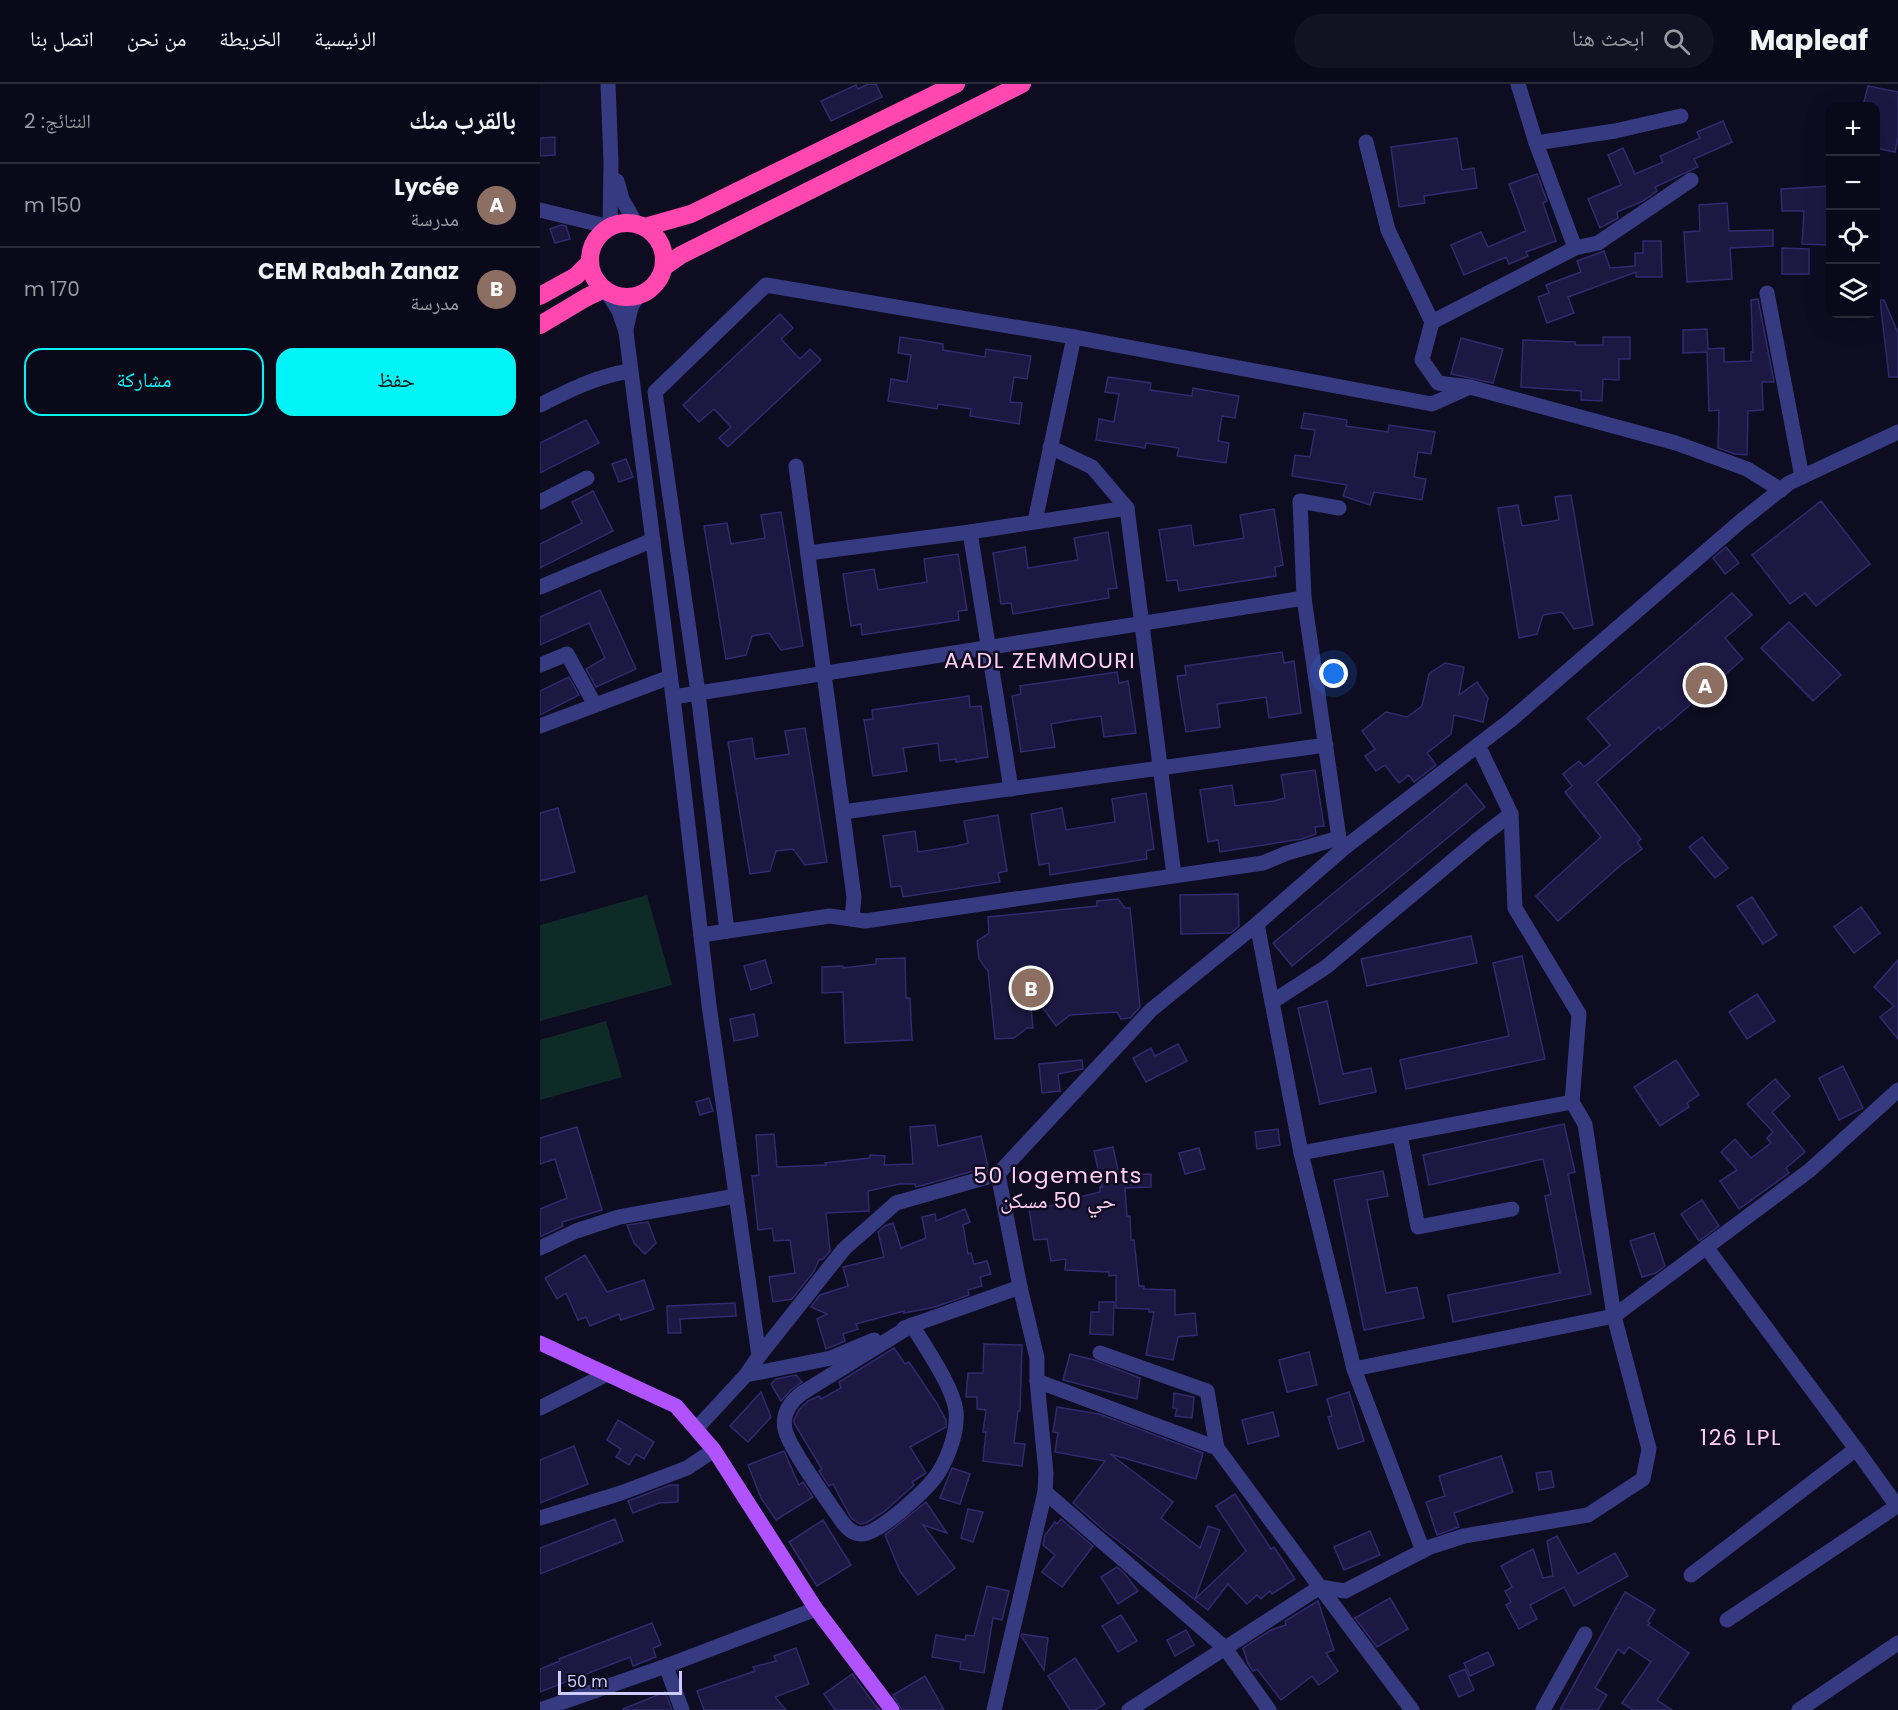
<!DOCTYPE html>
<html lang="ar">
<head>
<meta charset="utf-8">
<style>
	:root { --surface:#0a0919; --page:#131222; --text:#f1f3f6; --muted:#999aa2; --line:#2a2a38; --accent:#00f4f7 }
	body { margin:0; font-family:Poppins,"Noto Naskh Arabic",sans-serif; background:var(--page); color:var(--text); direction:rtl }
	.controls { position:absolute; right:18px; top:18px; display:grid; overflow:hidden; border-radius:12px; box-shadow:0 6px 24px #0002 }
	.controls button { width:54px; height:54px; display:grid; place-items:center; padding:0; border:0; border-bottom:2px solid var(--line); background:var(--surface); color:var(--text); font:30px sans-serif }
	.scale { position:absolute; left:18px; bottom:15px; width:124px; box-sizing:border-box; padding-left:6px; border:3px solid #ceccff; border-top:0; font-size:16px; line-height:21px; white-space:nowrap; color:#ceccff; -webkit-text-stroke:4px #0e0c21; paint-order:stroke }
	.you { position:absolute; left:794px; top:590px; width:21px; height:21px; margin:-15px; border:4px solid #fff; border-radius:50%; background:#1a73e8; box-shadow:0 0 0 9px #1a73e833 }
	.badge { display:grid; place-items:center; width:39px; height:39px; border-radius:50%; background:var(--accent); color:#fff; font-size:20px; font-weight:700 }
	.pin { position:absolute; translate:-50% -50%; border:3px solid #fff; box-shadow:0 2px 6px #0006 }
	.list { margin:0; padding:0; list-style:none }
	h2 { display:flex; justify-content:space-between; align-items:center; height:78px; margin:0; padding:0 24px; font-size:26px }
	h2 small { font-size:20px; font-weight:400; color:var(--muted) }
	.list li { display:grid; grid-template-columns:39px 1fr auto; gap:18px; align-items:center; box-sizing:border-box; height:84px; padding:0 24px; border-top:2px solid var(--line) }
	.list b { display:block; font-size:22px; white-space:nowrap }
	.list p { margin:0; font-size:20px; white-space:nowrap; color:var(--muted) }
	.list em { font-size:20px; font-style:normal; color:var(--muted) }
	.actions { display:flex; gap:12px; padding:18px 24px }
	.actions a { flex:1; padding:14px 0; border:2px solid var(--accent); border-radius:18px; text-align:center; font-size:21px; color:var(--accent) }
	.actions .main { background:var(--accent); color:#111 }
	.icon { flex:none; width:33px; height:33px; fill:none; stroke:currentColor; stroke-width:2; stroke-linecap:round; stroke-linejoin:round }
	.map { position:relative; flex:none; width:1358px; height:1626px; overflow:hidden; direction:ltr }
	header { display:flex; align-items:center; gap:36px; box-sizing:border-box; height:84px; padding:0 30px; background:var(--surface); border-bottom:2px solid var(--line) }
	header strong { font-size:28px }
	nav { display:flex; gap:33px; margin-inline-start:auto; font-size:21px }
	.search { width:420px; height:54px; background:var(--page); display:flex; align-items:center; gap:15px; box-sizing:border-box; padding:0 21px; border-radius:33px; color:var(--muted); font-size:22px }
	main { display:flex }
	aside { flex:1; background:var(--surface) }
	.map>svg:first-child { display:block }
	.green { fill:#0f2b27 }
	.building { fill:#1d1842; stroke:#312a6f; stroke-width:1.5 }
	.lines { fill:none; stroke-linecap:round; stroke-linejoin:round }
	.minor { stroke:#363a81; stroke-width:15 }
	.major { stroke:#b053ff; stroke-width:15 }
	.highway { stroke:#ff47af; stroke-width:18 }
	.labels { text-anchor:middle; stroke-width:5; stroke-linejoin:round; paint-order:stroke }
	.neighbourhood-label { font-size:22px; letter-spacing:1.5px; fill:#ffcef1; stroke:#0e0c21 }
</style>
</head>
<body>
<header>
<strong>Mapleaf</strong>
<div class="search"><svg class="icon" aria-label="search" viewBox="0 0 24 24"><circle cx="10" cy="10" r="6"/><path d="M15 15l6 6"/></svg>ابحث هنا</div>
<nav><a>الرئيسية</a><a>الخريطة</a><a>من نحن</a><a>اتصل بنا</a></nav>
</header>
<main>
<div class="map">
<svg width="1358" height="1626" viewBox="0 0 1358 1626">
	<rect width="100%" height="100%" fill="#0e0c21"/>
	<!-- green -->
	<g class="green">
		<path d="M107,811L132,901L0,937V841Z"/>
		<path d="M66,937L82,993L0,1016V956Z"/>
	</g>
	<!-- building -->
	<g class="building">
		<path d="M328,0H336L342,13L291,37L281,17L316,1L318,5Z"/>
		<path d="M1328,2L1358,8V53L1355,68L1335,64V22H1323Z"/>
		<path d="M1183,37L1192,58L1154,75L1158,83L1115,103L1117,107L1103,117L1077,128L1078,134L1060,144L1048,115L1081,101L1068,71L1083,64L1095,90L1123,78L1120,72L1160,54L1157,48Z"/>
		<path d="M15,53V71L0,72V54Z"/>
		<path d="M917,54L922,86L934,84L937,104L884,112L885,119L859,123L851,63Z"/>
		<path d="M997,90L1007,117L1003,119L1016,157L986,168L988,172L969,180L966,173L924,191L911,161L941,148L948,163L986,147L969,100Z"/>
		<path d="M1290,102L1288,161L1262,160L1264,127H1242L1241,105Z"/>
		<path d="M1187,119L1189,147L1233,146V162L1190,164L1192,195L1147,198L1144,148L1160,147L1159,121Z"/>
		<path d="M21,141L26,142L30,155L15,159L10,145Z"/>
		<path d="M1103,157H1121L1122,193H1096V188L1028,213L1034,229L1007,239L998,213L1009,209L1006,201L1041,188L1037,177L1064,167L1070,184L1095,182V169H1103Z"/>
		<path d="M1242,164L1269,165V190H1242Z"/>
		<path d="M1218,215L1234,298H1222L1223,326L1208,327L1207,371L1195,370L1178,364L1179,326L1169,327L1167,268L1143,269V246L1167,245L1168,265L1184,264V278L1211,277V268H1213L1211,216Z"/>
		<path d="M1340,216H1344L1358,249V293H1349Z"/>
		<path d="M240,230L253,244L241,255L260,275L270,265L281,276L188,363L179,354L191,343L174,325L159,338L143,321Z"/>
		<path d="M360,253L403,260V266L445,273L446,265L491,272L487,295L474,293L470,318L482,319L479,340L430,332L431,325L398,320L397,325L348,317L351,295L367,298L371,271L358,269Z"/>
		<path d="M1063,253H1090V275H1079V296L1063,295L1062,317L1041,316V307L981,303L983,256L1035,258V261H1063Z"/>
		<path d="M921,254L963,265L953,299L911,290Z"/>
		<path d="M568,293L611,299L610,306L652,312L653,304L699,312L695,334L682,332L678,357L689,359L686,379L637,372L639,364L606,359L605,364L556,356L559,335L574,338L579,310L565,308Z"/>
		<path d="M764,329L807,336L806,342L848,348L849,341L895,348L891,370L878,368L874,393L886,395L882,416L834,408L830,421L803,412L807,401L752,392L755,371L770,373L775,346L761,344Z"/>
		<path d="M46,336L59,359L0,389V359Z"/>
		<path d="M86,375L93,393L79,398L72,380Z"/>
		<path d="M53,407L73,447L0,484V460L42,439L32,418Z"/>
		<path d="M1031,411L1053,541L1034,545L1022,528L1003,531L997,550L979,554L958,424L978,421L982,442L1019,436L1015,413Z"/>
		<path d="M1281,417L1330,480L1276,522L1265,509L1250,520L1212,471Z"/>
		<path d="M734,425L743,481L735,483L736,492L639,507L637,496L627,497L619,446L651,441L654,462L693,456L704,454L700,431Z"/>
		<path d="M241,428L263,562L241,566L229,549L212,552L206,571L186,575L164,442L187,439L191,460L225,454L221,431Z"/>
		<path d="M568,448L577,504L568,505L569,514L473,530L471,519L461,520L453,469L485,463L488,484L538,476L534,454Z"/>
		<path d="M1186,463L1199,479L1185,490L1173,474Z"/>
		<path d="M418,470L427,526L418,527L419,536L322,551L321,540L311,542L303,490L334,485L338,506L387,498L384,475Z"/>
		<path d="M60,506L96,585L56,603L46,585L65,574L49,539L0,561V533Z"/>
		<path d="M1192,509L1212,531L1185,554L1203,575L1121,646L1119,643L1056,698L1101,755L1097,758L1102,765L1082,780L1018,837L996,812L1061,753L1025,708L1032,702L1023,690L1039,677L1044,683L1070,661L1047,634Z"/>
		<path d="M1249,538L1301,591L1273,617L1221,564Z"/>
		<path d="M742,568L744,579L754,577L761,629L729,634L726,613L699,617L677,620L680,643L646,648L637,592L646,591L645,582Z"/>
		<path d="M905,579L924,583L919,611L937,598L948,614L943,638L914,631L911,650L887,669L896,681L874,698L869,691L859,699L845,681L836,687L825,672L835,665L822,647L846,628L867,633L882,622L889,590Z"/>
		<path d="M577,588L579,599L588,597L596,649L564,653L561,632L533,636L511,640L515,663L481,668L472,612L481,610L480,602Z"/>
		<path d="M29,593L39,611L0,631V607Z"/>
		<path d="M429,612L430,623L441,622L448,673L416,678V675L400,677L398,659L363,664L367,687L333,692L324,636L333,635L332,626Z"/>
		<path d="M265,644L287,778L265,781L253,765L236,767L230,787L210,790L188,658L212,654L215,675L249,670L245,647Z"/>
		<path d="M775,686L784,742L775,743L776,750L762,755L680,768L678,756L668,758L660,706L692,701L695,722L734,717L745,714L741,691Z"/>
		<path d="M926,700L945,723L752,882L733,859Z"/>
		<path d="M606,709L614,765L606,767L607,775L510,791L509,779L499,781L491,730L522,724L526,746L575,738L572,715Z"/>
		<path d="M18,724L35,788L0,797V729Z"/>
		<path d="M458,731L467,787L458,789L460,798L363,813L361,802L351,803L343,752L375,747L378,768L417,762L428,759L424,737Z"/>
		<path d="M1162,753L1188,784L1175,794L1149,763Z"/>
		<path d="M698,810L699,842L691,849L641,850L640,811Z"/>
		<path d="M1212,813L1237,851L1223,860L1197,822Z"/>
		<path d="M578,815L585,824H590L600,923L590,934L581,935L577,928L530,931L516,942L489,905L493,944H487L474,954L455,955L448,887L439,875L437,857L449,849L448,833L557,822V817Z"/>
		<path d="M1321,823L1340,849L1314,869L1294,843Z"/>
		<path d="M931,852L937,879L827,902L821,875Z"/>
		<path d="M982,872L1005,975L866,1005L860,976L969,952L953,879Z"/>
		<path d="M365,874L366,914H370L372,956L305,959L303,908L282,909V883L303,882V884L336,880V875Z"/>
		<path d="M225,876L232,899L211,906L204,882Z"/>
		<path d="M1358,876V955L1340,933L1354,922L1334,903Z"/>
		<path d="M1217,910L1235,937L1207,955L1189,928Z"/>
		<path d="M787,917L803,990L831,984L836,1008L780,1020L758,924Z"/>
		<path d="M214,930L218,952L194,957L190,935Z"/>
		<path d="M638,960L647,977L606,998L593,974L611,964L615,972Z"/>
		<path d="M542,976L543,985L518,990L520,1007L502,1009L499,980Z"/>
		<path d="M1136,976L1159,1011L1147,1019L1149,1023L1120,1042L1094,1003Z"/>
		<path d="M1303,982L1323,1024L1299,1036L1279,994Z"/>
		<path d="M1235,995L1250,1012L1232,1028L1265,1068L1246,1084L1249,1089L1199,1125L1180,1097L1197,1086L1181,1068L1195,1055L1211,1074L1231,1059L1227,1054L1233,1048L1207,1020Z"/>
		<path d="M169,1014L173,1027L160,1031L156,1018Z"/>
		<path d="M1024,1040L1035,1088L1028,1090L1051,1210L913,1238L908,1211L1020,1189L1005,1112L1011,1110L1003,1075L889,1101L883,1071Z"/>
		<path d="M395,1041L398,1062L441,1052L448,1083L376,1103L375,1100H359L328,1107L329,1127L286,1129L290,1167L283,1175L279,1176L274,1187L252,1215L233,1218L229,1193L255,1189L250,1156L234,1157L232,1144L218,1146L212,1092L219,1091L216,1051L234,1050L237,1083L286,1081L285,1079L330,1074V1071L345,1072L344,1081L373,1080L370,1043Z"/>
		<path d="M37,1043L62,1126L22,1138L23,1142L0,1153V1125L27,1114L15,1075L0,1080V1054Z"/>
		<path d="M738,1045L740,1061L717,1065L715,1048Z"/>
		<path d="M573,1063L579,1091L611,1090V1103L585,1104L587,1132H590L591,1156H594L599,1202H604V1205L635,1206V1231L655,1229L657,1251L638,1253L633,1276L606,1271L614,1228H609V1225L576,1224V1191L569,1192V1188L525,1186L526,1175L511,1177L507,1155L494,1156L489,1125L536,1118L535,1114L560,1108V1103H562L554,1067Z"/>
		<path d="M659,1064L665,1085L645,1090L639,1069Z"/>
		<path d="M843,1087L848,1112L827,1116L846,1209L877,1203L884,1234L824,1246L794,1096Z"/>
		<path d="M1162,1116L1179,1142L1159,1157L1141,1130Z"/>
		<path d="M425,1125L430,1138L423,1141L428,1170L431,1169L434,1180L447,1177L451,1190L440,1193L442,1202L428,1206L429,1211L395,1223L364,1229V1227L316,1240L318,1245L303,1250L305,1257L286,1265L277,1235L287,1230L271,1223L280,1211L308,1202L303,1183L344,1173L338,1148L345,1142L353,1139L361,1164L386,1154L382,1133L395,1130L396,1137Z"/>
		<path d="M108,1138L116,1159L105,1170L94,1159L87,1141Z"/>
		<path d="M1114,1149L1125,1182L1116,1189L1102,1193L1090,1157Z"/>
		<path d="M45,1171L67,1208L104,1196L114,1225L81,1236L79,1230L50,1242L46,1233L38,1236L26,1209L17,1215L5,1194Z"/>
		<path d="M559,1218H574L573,1251L550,1250L551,1228H559Z"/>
		<path d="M195,1219L196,1232L140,1235L141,1249H128L127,1222Z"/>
		<path d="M444,1260L482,1261L480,1327H478L474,1359L485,1360L482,1382L443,1377L446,1348H443L446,1326L437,1325V1313H426L428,1289H443Z"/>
		<path d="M354,1264L365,1280L369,1278L396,1318L406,1336V1343L370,1363L386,1389L372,1398L374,1401L345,1427L326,1439L320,1440L311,1434L293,1400L289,1402L279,1387L282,1385L254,1339V1336L259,1326L268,1317L279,1312L281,1315L301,1304L299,1298Z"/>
		<path d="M769,1268L777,1301L747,1308L739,1276Z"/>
		<path d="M530,1270L554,1276L600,1294L597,1315L523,1296Z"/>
		<path d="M256,1291L262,1298L251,1306L241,1317L231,1300L236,1295Z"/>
		<path d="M221,1308L231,1333L208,1358L190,1342Z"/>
		<path d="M809,1308L824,1357L798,1365L788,1333L792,1332L787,1315Z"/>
		<path d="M634,1309L654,1313L652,1334L635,1332L637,1325L633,1324Z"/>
		<path d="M517,1323L559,1330L663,1369L656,1395L570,1370L633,1418L621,1434L660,1464L668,1442L680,1446L655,1515L706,1467L676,1422L695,1410L731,1465L734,1463L755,1495L732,1510L730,1507L721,1515L717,1511L707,1520L688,1500L668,1526L564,1446L533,1419L565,1377L515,1368L518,1349L513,1348Z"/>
		<path d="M733,1328L739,1352L708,1360L702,1336Z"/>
		<path d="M78,1336L114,1358L104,1375L96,1370L89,1381L76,1373L81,1365L67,1356Z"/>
		<path d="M34,1362L48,1400L0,1419V1376Z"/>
		<path d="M244,1367L259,1401L263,1398L273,1413L236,1436L221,1414L208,1381Z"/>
		<path d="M961,1372L973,1408L914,1429L919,1443L897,1451L886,1418L905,1412L899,1392Z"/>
		<path d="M412,1384L430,1390L420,1420L400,1414Z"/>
		<path d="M1011,1387L1014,1403L999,1406L996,1389Z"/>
		<path d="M130,1401H138V1418L119,1419L93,1429L88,1417Z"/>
		<path d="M386,1418L407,1449L383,1441L415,1484L378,1511L360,1487L345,1451Z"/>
		<path d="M428,1425L443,1428L433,1458L421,1454Z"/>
		<path d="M75,1435L83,1457L0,1490V1464Z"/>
		<path d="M521,1435L553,1462L522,1503L502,1488L515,1471L503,1461L505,1451L515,1438L517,1440Z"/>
		<path d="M283,1436L311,1481L277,1502L249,1458Z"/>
		<path d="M830,1447L840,1471L804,1486L794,1463Z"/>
		<path d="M1017,1452L1038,1490L1075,1469L1088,1492L1034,1522L1024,1503L990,1521L997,1535L979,1545L966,1521L971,1518L965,1507L972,1503L961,1482L993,1465L1003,1494L1013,1492L1007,1457Z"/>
		<path d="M577,1483L585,1490L598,1507L578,1520L561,1493Z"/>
		<path d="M447,1502L469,1507L462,1536L453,1534L444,1589L420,1585L421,1578L392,1573L396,1551L425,1556L426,1551L434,1552Z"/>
		<path d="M1085,1508L1115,1526L1108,1537L1110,1539L1108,1541L1149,1569L1117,1616L1132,1626H1093L1082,1619L1111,1578L1089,1563L1084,1570L1078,1565L1055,1604L1067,1611L1058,1626H1020Z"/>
		<path d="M850,1514L868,1545L837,1563L815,1534Z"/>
		<path d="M778,1517L794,1566L786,1569L798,1587L779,1601L772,1592L741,1616L717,1585L713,1587L708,1580L703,1564L731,1546L746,1541L745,1537Z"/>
		<path d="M581,1531L597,1557L578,1568L562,1542Z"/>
		<path d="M112,1539L121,1561L113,1564L116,1573L93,1582L90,1573L0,1608V1585L20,1577L19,1575Z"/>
		<path d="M646,1546L654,1561L635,1572L627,1556Z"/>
		<path d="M482,1550L508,1554L504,1586L481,1552Z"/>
		<path d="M256,1564L269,1600L235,1613L246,1626H164L157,1607L215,1587L213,1583L236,1577L234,1572Z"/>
		<path d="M948,1568L954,1581L930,1592L924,1579Z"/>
		<path d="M535,1574L565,1620L555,1626H530L508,1592Z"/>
		<path d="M925,1585L934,1606L919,1613L909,1592Z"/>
		<path d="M312,1590L335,1621L340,1626H295L284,1610Z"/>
		<path d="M385,1592L404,1626H362L353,1611Z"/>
		<path d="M125,1608L132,1626H83V1625Z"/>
	</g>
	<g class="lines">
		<!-- minor -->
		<g class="minor">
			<path d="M978,0L996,59L1035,164"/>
			<path d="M826,58L848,146L892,238"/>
			<path d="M996,59L1075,47L1141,32"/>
			<path d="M77,97L82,115L96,140"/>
			<path d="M0,126L70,143L71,79L68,0"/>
			<path d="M67,208L79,227L86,248L133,613L169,921L219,1272L206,1291L156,1345"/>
			<path d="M1227,209L1262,393"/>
			<path d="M86,245L91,223L98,212"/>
			<path d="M930,303L898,299L882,276L892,238L1035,164L1058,159L1151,96"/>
			<path d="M0,321C30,306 57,292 90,287"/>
			<path d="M510,363L552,383L587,424"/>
			<path d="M256,382L314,813L312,835"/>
			<path d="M0,418L47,394"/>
			<path d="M495,437L534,253"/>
			<path d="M430,448L471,705"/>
			<path d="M268,469L430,448L587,424L634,791"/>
			<path d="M0,503L113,456"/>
			<path d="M0,581L27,570L55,621"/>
			<path d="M133,613L764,514"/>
			<path d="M0,642L130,593"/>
			<path d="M938,661L971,730L975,824L1039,930L1032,1018"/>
			<path d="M303,728L786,661"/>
			<path d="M717,840L761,1069L814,1285L883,1467"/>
			<path d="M187,847L158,609L115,308L226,201L534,253L892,320L930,303L1136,359L1207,385L1241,406"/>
			<path d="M161,851L290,832L325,837L723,779L747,769L799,754L764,514L760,417L799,424"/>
			<path d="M732,918L786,883L942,752L971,730"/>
			<path d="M860,1051L878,1143L972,1125"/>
			<path d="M0,1164L36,1147L79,1133L196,1112"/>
			<path d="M372,1241C385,1263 413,1302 416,1327C418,1347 409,1371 399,1388C389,1404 339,1450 322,1450C313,1450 308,1445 303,1439C290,1420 248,1363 245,1345C242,1330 250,1318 262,1309Z"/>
			<path d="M364,1244L480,1203"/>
			<path d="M560,1269L667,1307L677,1364"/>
			<path d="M219,1272L304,1165L356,1119L458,1090L611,926L717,840L804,764L972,635L1201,437L1249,399L1358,348"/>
			<path d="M814,1285L1074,1232L1270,1086L1358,1006"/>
			<path d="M206,1291L291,1274L334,1256"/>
			<path d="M497,1297L677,1364L780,1503L805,1507L890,1463L924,1452L1048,1431L1103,1395L1109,1365L1074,1232L1045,1040L1032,1018L761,1069"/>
			<path d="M0,1324L67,1290"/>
			<path d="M505,1408L685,1564L729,1626"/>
			<path d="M0,1434L81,1409L147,1384L174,1366"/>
			<path d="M1151,1491L1316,1365L1166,1163"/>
			<path d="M1187,1536L1357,1422L1316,1365"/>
			<path d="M126,1582L142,1626"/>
			<path d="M0,1626L126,1582L276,1525"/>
			<path d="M454,1626L505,1408L506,1389L497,1297V1274L480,1203L458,1090"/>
			<path d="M589,1626L780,1503L872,1626"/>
			<path d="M1003,1626L1045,1550"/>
			<path d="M1259,1626L1358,1559"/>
		</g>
		<!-- major -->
		<path class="major" d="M0,1259L136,1322L174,1366L276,1525L352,1626"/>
		<!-- highway -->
		<g class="highway">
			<circle cx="87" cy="176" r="37"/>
			<path d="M105,143L151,130L416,0"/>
			<path d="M124,183L141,171L482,0"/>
			<path d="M0,212L36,192L50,178"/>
			<path d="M0,241L47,213L64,205"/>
		</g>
	</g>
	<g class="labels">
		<!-- neighbourhood labels -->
		<g class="neighbourhood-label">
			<text x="500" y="584">AADL ZEMMOURI</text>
			<text x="518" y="1099">50 logements<tspan x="518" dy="25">حي 50 مسكن</tspan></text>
			<text x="1201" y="1361">126 LPL</text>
		</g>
	</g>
</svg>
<div class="controls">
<button>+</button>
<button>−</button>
<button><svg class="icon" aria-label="locate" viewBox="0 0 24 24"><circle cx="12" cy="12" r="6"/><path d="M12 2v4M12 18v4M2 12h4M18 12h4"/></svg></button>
<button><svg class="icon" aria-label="layers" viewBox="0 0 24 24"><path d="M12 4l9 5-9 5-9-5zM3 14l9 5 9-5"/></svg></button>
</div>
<div class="scale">50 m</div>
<div class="you"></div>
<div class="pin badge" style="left:1165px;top:601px;background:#8d6e63">A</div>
<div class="pin badge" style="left:491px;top:904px;background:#8d6e63">B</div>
</div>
<aside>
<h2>بالقرب منك<small>النتائج: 2</small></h2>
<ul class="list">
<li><span class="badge" style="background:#8d6e63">A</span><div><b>Lycée</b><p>مدرسة</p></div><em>150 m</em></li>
<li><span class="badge" style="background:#8d6e63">B</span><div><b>CEM Rabah Zanaz</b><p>مدرسة</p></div><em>170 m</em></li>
</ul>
<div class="actions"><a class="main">حفظ</a><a>مشاركة</a></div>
</aside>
</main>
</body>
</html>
